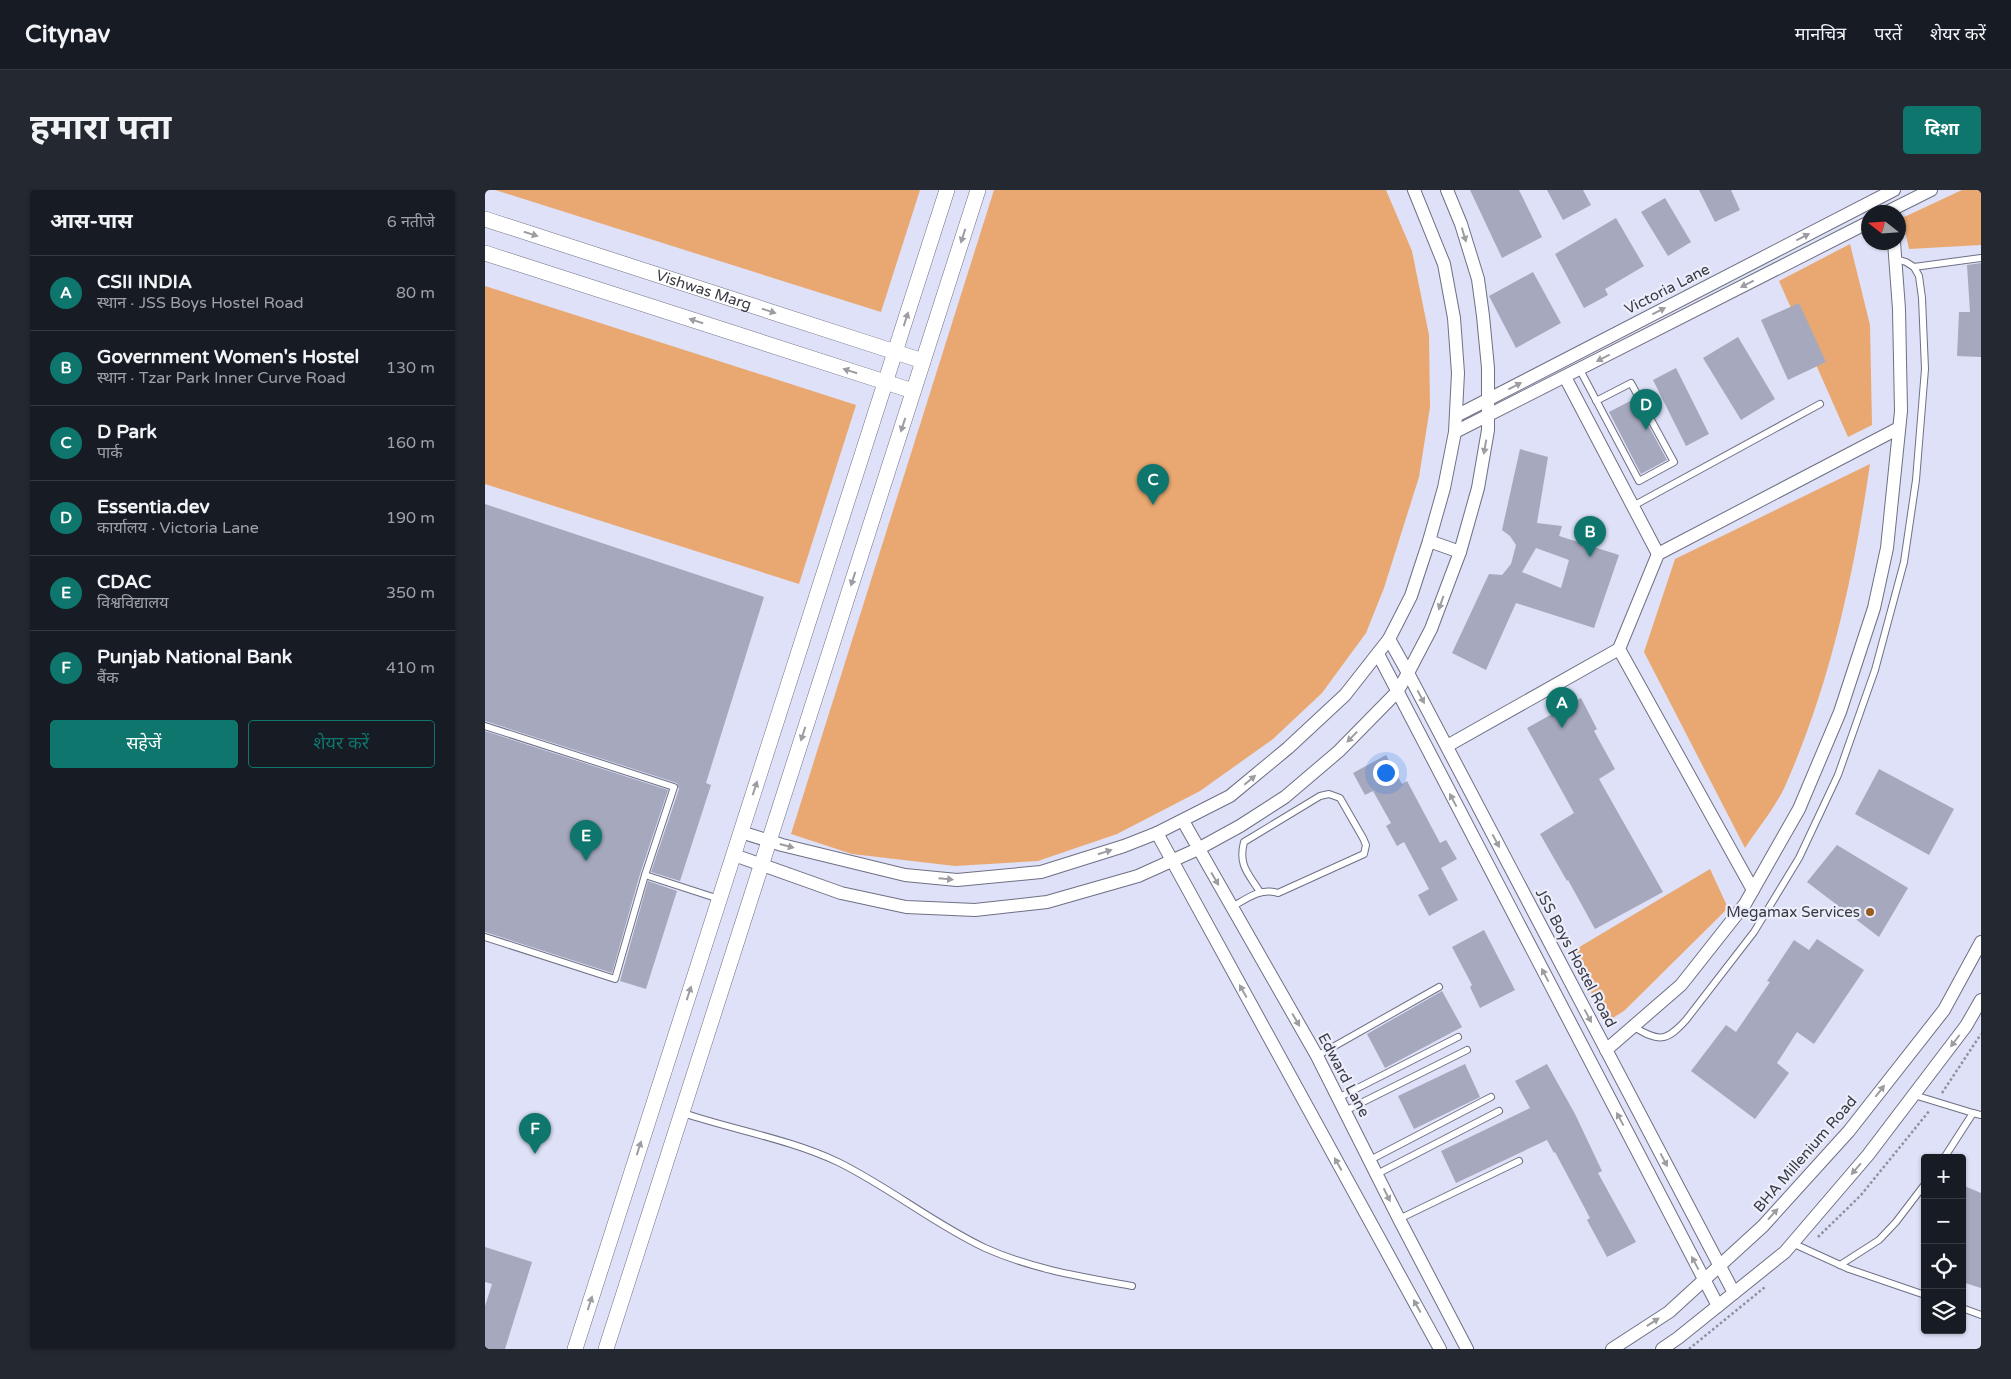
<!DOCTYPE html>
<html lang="hi">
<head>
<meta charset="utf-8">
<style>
	:root { --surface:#171b24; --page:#242831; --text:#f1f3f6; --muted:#9ea1a6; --line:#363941; --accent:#0f766e }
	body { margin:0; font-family:"Varela Round","Noto Sans Devanagari",sans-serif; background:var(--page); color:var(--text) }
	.controls { position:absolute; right:15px; bottom:15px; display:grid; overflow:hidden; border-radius:5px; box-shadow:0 1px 4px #0004 }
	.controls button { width:45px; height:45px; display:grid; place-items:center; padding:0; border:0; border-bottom:1px solid var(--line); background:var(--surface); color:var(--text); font:25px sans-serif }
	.compass { position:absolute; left:1376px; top:15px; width:45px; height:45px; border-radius:50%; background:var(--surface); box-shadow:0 1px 4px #0004; rotate:287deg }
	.you { position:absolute; left:900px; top:582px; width:18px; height:18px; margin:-12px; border:4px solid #fff; border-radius:50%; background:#1a73e8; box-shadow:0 0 0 8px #1a73e833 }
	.badge { display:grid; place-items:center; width:32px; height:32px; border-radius:50%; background:var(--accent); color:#fff; font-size:16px; font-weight:700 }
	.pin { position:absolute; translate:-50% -41px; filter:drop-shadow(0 1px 2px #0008) }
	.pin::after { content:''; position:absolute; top:26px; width:18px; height:15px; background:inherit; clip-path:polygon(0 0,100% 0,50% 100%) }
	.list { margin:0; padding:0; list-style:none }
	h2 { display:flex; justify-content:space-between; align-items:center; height:65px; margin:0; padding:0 20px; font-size:21px }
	h2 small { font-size:16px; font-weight:400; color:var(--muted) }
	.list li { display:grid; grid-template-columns:32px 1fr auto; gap:15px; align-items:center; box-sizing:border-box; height:75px; padding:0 20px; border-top:1px solid var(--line) }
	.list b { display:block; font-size:19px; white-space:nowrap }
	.list p { margin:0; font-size:16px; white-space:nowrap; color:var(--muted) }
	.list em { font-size:16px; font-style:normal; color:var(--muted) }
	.actions { display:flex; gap:10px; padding:15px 20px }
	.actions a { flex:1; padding:11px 0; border:1px solid var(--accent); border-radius:5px; text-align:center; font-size:18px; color:var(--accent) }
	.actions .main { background:var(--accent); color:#fff }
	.icon { flex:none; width:28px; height:28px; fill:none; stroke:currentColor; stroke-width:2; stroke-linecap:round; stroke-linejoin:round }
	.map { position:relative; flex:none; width:1496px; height:1159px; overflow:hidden; border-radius:5px }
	header { display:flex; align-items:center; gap:30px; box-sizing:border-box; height:70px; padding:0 25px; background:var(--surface); border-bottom:1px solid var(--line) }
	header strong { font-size:24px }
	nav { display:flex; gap:28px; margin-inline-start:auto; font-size:18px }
	.intro { display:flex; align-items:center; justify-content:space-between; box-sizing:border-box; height:120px; padding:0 30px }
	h1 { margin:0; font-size:35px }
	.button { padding:12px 22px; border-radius:5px; background:var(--accent); color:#fff; font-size:18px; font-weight:700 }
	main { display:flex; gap:30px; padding:0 30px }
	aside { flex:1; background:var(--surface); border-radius:5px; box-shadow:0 1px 4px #0004 }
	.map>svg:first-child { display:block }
	.green { fill:#e9a871 }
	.building { fill:#a6a8be; fill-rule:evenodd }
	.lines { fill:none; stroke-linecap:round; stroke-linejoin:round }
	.service-casing { stroke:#6e7084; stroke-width:8 }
	.minor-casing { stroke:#6e7084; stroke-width:14 }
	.tertiary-casing { stroke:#6e7084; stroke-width:16 }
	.path { stroke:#8e909f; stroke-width:2.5; stroke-dasharray:2.5 2.5; stroke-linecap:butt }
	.service { stroke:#fff; stroke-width:6 }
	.minor { stroke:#fff; stroke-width:12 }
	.tertiary { stroke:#fff; stroke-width:15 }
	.oneway { fill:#9c9ca1 }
	.poi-dot { fill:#995c1f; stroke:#edeefc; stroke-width:2 }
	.labels { text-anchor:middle; stroke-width:4.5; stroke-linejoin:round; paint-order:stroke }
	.street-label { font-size:15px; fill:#393a43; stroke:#edeefc }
	.poi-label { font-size:15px; fill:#393a43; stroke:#edeefc; text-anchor:end }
</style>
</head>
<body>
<header>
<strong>Citynav</strong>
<nav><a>मानचित्र</a><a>परतें</a><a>शेयर करें</a></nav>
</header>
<div class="intro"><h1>हमारा पता</h1><a class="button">दिशा</a></div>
<main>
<aside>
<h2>आस-पास<small>6 नतीजे</small></h2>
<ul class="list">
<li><span class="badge">A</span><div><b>CSII INDIA</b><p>स्थान · JSS Boys Hostel Road</p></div><em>80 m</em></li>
<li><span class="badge">B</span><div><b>Government Women's Hostel</b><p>स्थान · Tzar Park Inner Curve Road</p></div><em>130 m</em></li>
<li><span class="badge">C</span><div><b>D Park</b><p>पार्क</p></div><em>160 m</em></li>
<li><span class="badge">D</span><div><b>Essentia.dev</b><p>कार्यालय · Victoria Lane</p></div><em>190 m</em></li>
<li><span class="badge">E</span><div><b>CDAC</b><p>विश्वविद्यालय</p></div><em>350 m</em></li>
<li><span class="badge">F</span><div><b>Punjab National Bank</b><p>बैंक</p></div><em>410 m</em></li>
</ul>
<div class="actions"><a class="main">सहेजें</a><a>शेयर करें</a></div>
</aside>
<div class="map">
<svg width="1496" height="1159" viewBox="0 0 1496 1159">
	<rect width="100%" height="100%" fill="#dee1f7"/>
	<!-- green -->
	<g class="green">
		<path d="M10,0H435L396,122Z"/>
		<path d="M509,0H901L927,61L944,145L945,217L934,287L899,398L881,443L837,503L788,549L715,601L632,644L553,671L470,676L367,664L306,644Z"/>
		<path d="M1477,0H1496V55L1424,59L1417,28Z"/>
		<path d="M1365,54L1385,135L1387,235L1363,247L1294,91Z"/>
		<path d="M0,96L371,215L314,394L0,294Z"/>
		<path d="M1385,274C1369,383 1346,492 1301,594C1292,615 1273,638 1260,658L1159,462L1190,369Z"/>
		<path d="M1225,679L1243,718L1139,821L1121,832L1086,762Z"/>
	</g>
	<!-- building -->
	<g class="building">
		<path d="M985,0H1034L1057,47L1017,68Z"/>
		<path d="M1062,0H1098L1106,15L1078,30Z"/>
		<path d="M1214,0H1246L1255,20L1230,32Z"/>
		<path d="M1180,8L1206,52L1183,66L1156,22Z"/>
		<path d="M1131,28L1159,76L1120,99L1123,105L1099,118L1070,64Z"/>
		<path d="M1496,73V167L1472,166L1474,122H1485L1482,75Z"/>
		<path d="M1048,82L1076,133L1031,158L1004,106Z"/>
		<path d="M1314,113L1341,172L1303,190L1276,130Z"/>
		<path d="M1253,147L1290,209L1256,230L1218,168Z"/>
		<path d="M1191,178L1224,244L1201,256L1168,190Z"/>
		<path d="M1149,209L1182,270L1156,284L1124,222Z"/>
		<path d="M1035,259L1063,267L1052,333L1077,336L1074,346L1134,365L1109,438L1031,413L1001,480L967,463L1004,384L1017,385L1026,374L1031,355L1025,346L1017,340ZM1051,358L1084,370L1076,398L1037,382Z"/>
		<path d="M0,314L279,407L221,593L226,595L195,691L166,682L194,599L192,593L0,531Z"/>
		<path d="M1096,508L1112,539L1109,541L1130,579L1114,589L1178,702L1110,739L1083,690L1082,691L1055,644L1089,623L1042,538Z"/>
		<path d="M0,541L183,600L155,684L127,783L0,742Z"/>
		<path d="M901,565L917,594L922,591L955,653L961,650L972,669L956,678L973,710L944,726L933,705L944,699L919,652L912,656L901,636L906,633L888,601L880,605L868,583Z"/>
		<path d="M1394,579L1469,619L1444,665L1370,624Z"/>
		<path d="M1352,655L1423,698L1394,747L1322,692Z"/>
		<path d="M163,691L192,701L161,799L135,791Z"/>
		<path d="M999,740L1030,800L995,818L985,797L987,795L967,757Z"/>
		<path d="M1332,749L1379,780L1329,854L1312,842L1292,873L1304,883L1270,929L1206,881L1241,835L1251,842L1285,792L1282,791L1309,750L1324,760Z"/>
		<path d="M957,801L977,837L900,878L882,844Z"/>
		<path d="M980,874L995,907L929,939L913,906Z"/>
		<path d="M1062,874L1090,924L1117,981L1113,983L1151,1052L1122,1067L1102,1030L1105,1028L1070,962L1069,963L1062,950L971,993L956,961L1045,918L1030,891Z"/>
		<path d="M1477,995L1496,1003V1098L1477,1092Z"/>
		<path d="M0,1057L47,1072L20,1159H0V1116L7,1094L0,1092Z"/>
	</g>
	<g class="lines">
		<defs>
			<g id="service">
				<path d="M1429,77L1496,68"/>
				<path d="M1095,180L1154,291L1189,272L1146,193L1111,211"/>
				<path d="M1148,316L1335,214"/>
				<path d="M0,536L189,597L160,685L130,789L0,747"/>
				<path d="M160,685L234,709"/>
				<path d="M747,717C761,709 776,697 793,703L879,664L881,655L878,648L855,608L844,604L835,606L759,652C753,675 763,683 775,702"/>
				<path d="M1149,837C1174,852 1181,852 1201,830L1269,742L1314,668L1353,585L1390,480L1419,372L1431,290L1440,179L1437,108L1434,86L1429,77L1421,72L1411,69"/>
				<path d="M832,866L954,797"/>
				<path d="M1429,905L1488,923"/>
				<path d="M853,908L973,847"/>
				<path d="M860,921L982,860"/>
				<path d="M198,923C249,940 304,949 353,972C404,997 449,1034 500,1058C547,1079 597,1087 647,1096"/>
				<path d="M1459,968L1488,923L1496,925"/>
				<path d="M885,970L1006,907"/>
				<path d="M892,984L1014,921"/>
				<path d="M914,1029L1034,971"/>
				<path d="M1307,1053L1364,1079L1440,1105"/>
				<path d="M1355,1075L1394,1050L1411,1032L1440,994"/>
				<path d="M1477,1118L1496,1125"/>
			</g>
			<g id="minor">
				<path d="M1402,22L1446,0"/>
				<path d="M1080,187L1173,364"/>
				<path d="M971,226L1409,0"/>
				<path d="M970,242L1384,32"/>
				<path d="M944,351L975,362"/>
				<path d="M904,449L923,483L1249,1103"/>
				<path d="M893,464L1233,1116"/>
				<path d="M962,556L1134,459"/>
				<path d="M698,631L832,866L914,1029L982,1159"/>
				<path d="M256,642L297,655L420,685L472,690L556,682L639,656L672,643L745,606L803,558L860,505L904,449L926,406L944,351L959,298L970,242L973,183L969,128L959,74L929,0"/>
				<path d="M672,643L955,1159"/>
				<path d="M249,665L356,703L421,717L490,720L562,712L653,686L713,659L755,636L800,607L854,561L912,502L923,483L946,439L975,362L993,298L1003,240V178L998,126L993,89L976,34L962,0"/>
				<path d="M1268,700L1134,459L1173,364L1414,238"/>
				<path d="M1121,860L1196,795L1260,714L1314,619L1355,522L1389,418L1402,358L1416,221L1414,119L1409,52"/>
				<path d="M1127,1159L1184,1122L1278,1036L1364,941L1459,820L1496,752"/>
				<path d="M1177,1159L1193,1148L1300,1062L1383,965L1481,836L1496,810"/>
			</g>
			<g id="tertiary">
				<path id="s1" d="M0,29L438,171"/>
				<path d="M0,63L428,201"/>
				<path d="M90,1159L462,0"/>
				<path d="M121,1159L493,0"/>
			</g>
		</defs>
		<!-- service casing -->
		<use href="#service" class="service-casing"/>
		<!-- minor casing -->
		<use href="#minor" class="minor-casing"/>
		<!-- tertiary casing -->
		<use href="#tertiary" class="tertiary-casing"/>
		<!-- path -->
		<g class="path">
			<path d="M1457,903L1496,844"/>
			<path d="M1333,1047L1376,1005L1445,920"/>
			<path d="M1204,1159L1280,1097"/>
		</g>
		<!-- service -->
		<use href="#service" class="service"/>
		<!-- minor -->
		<use href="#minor" class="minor"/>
		<!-- tertiary -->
		<use href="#tertiary" class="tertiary"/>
	</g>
	<!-- one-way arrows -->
	<defs><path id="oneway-solid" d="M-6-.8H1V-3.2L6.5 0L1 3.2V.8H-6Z" transform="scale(1.25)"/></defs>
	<g class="oneway">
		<use href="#oneway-solid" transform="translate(46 44) rotate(18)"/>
		<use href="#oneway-solid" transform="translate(979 45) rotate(73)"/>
		<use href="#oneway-solid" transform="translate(478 46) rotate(108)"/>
		<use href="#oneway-solid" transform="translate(1318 47) rotate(-27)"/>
		<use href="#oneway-solid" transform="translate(1262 94) rotate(153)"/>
		<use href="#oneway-solid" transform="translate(284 121) rotate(18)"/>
		<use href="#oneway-solid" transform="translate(1174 121) rotate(-27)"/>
		<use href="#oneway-solid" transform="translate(421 129) rotate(-72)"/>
		<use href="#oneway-solid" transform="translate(211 131) rotate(-162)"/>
		<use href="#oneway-solid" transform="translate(1118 168) rotate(153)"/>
		<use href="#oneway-solid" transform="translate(365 181) rotate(-162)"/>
		<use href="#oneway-solid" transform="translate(1030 196) rotate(-27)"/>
		<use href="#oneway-solid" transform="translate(418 235) rotate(108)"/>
		<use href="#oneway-solid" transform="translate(1000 257) rotate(100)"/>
		<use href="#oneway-solid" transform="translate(368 389) rotate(108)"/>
		<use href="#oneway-solid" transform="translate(956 413) rotate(110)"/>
		<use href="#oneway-solid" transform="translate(936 507) rotate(62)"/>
		<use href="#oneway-solid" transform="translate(318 544) rotate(108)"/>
		<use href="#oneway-solid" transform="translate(867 547) rotate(134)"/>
		<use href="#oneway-solid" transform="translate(765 590) rotate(-40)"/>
		<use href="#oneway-solid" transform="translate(270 598) rotate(-72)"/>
		<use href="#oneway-solid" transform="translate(968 610) rotate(-118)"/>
		<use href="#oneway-solid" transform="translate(1011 651) rotate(62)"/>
		<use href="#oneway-solid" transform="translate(302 656) rotate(15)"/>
		<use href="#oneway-solid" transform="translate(620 662) rotate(-18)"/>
		<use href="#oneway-solid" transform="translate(461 689) rotate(5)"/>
		<use href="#oneway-solid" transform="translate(730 689) rotate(60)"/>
		<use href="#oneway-solid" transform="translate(1060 785) rotate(-118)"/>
		<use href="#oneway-solid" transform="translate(758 801) rotate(-119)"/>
		<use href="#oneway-solid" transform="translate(204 803) rotate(-72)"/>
		<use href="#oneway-solid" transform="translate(1103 826) rotate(62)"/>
		<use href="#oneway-solid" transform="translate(811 830) rotate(60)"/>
		<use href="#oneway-solid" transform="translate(1470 851) rotate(127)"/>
		<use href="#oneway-solid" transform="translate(1395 901) rotate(-52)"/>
		<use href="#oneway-solid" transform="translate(1135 929) rotate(-118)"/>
		<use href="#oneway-solid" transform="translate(154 958) rotate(-72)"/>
		<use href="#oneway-solid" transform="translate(1179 970) rotate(62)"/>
		<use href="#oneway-solid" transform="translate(853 974) rotate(-119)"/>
		<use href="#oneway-solid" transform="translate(1371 979) rotate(131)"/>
		<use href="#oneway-solid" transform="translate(902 1005) rotate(64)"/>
		<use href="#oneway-solid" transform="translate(1288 1024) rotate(-48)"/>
		<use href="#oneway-solid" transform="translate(1210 1073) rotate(-118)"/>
		<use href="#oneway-solid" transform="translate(105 1113) rotate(-72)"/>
		<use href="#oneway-solid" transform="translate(932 1116) rotate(-119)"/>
		<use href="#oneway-solid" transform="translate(1168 1132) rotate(-33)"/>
	</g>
	<!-- markers -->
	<circle class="poi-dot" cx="1385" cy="722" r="5"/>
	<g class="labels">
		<!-- street labels -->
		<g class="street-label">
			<text transform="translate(1182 99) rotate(-27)" y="5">Victoria Lane</text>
			<text dy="5" stroke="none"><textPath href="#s1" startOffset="230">Vishwas Marg</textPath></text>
			<text transform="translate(1091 768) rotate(62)" y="5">JSS Boys Hostel Road</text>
			<text transform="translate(859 885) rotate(62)" y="5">Edward Lane</text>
			<text transform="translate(1320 964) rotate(-49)" y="5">BHA Millenium Road</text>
		</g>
		<!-- poi labels -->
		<g class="poi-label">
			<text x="1375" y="727">Megamax Services</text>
		</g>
	</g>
</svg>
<div class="controls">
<button>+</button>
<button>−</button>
<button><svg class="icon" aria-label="locate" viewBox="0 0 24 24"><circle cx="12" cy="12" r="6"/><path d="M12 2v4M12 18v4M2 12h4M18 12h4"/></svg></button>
<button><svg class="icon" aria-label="layers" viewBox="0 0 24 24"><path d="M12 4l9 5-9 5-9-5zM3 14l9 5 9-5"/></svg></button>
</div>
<svg class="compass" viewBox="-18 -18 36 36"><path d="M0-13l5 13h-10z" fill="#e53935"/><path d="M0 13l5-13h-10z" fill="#9ea1a6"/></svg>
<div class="you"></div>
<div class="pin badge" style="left:1077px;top:538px">A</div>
<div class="pin badge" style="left:1105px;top:367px">B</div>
<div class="pin badge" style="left:668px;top:315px">C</div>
<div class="pin badge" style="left:1161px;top:240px">D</div>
<div class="pin badge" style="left:101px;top:671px">E</div>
<div class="pin badge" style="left:50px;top:964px">F</div>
</div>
</main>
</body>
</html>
